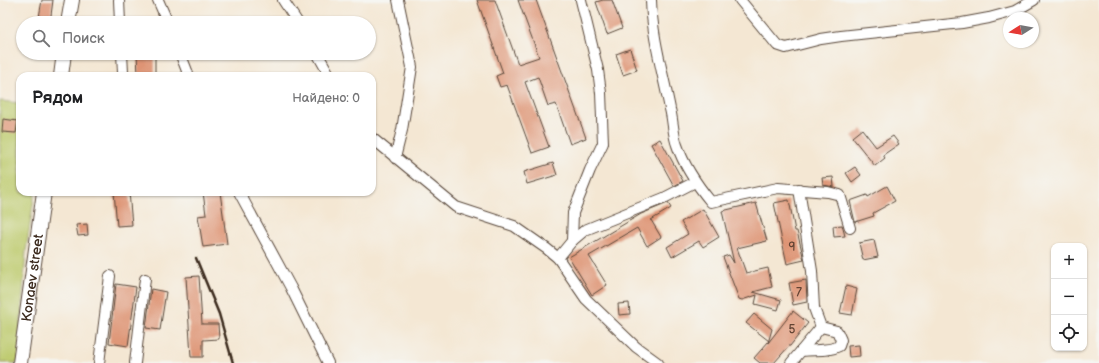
<!DOCTYPE html>
<html lang="ru">
<head>
<meta charset="utf-8">
<style>
	:root { --surface:#fff; --page:#f2f2f2; --text:#202124; --muted:#757577; --line:#e0e0e0 }
	body { margin:0; font-family:"Balsamiq Sans",sans-serif; background:var(--page); color:var(--text) }
	.controls { position:absolute; right:12px; bottom:12px; display:grid; overflow:hidden; border-radius:8px; box-shadow:0 1px 3px #0004 }
	.controls button { width:36px; height:36px; display:grid; place-items:center; padding:0; border:0; border-bottom:1px solid var(--line); background:var(--surface); color:var(--text); font:20px sans-serif }
	.compass { position:absolute; left:1003px; top:12px; width:36px; height:36px; border-radius:50%; background:var(--surface); box-shadow:0 1px 3px #0004; rotate:259deg }
	.list { margin:0; padding:0; list-style:none }
	h2 { display:flex; justify-content:space-between; align-items:center; height:52px; margin:0; padding:0 16px; font-size:17px }
	h2 small { font-size:13px; font-weight:400; color:var(--muted) }
	.icon { flex:none; width:22px; height:22px; fill:none; stroke:currentColor; stroke-width:2; stroke-linecap:round; stroke-linejoin:round }
	.map { position:relative; flex:none; width:1099px; height:363px; overflow:hidden }
	.search { position:absolute; background:var(--surface); box-shadow:0 1px 3px #0004; left:16px; top:16px; width:360px; height:44px; display:flex; align-items:center; gap:10px; box-sizing:border-box; padding:0 14px; border-radius:22px; color:var(--muted); font-size:15px }
	.panel { position:absolute; background:var(--surface); box-shadow:0 1px 3px #0004; left:16px; top:72px; width:360px; height:124px; border-radius:12px }
	.map>svg:first-child { display:block }
	.green { fill:#bcc96b; stroke:#7c7a44 }
	.building { fill:#de9474 }
	.lines { fill:none; stroke-linecap:round; stroke-linejoin:round }
	.minor-casing { stroke:#574639; stroke-width:12 }
	.secondary-casing { stroke:#574639; stroke-width:16 }
	.minor { stroke:#fff; stroke-width:10 }
	.secondary { stroke:#fff; stroke-width:14 }
	.rail { stroke:#3b2a1e; stroke-width:2.5 }
	.labels { text-anchor:middle; stroke-width:3.5; stroke-linejoin:round; paint-order:stroke }
	.number-label { font-size:12px; fill:#644434 }
	.street-label { font-size:14px; fill:#3b2a1e; stroke:#f6f6f2 }
</style>
</head>
<body>
<div class="map">
<svg width="1099" height="363" viewBox="0 0 1099 363">
	<rect width="100%" height="100%" fill="#f6f6f2"/>
	<filter id="ink" filterUnits="userSpaceOnUse"><feTurbulence type="fractalNoise" baseFrequency=".025" numOctaves="2"/><feDisplacementMap in="SourceGraphic" scale="8" xChannelSelector="R" yChannelSelector="G"/><feConvolveMatrix kernelMatrix="1 2 1 2 8 2 1 2 1" color-interpolation-filters="sRGB"/></filter>
	<filter id="wash" filterUnits="userSpaceOnUse"><feTurbulence type="fractalNoise" baseFrequency=".012" numOctaves="4" result="noise"/><feDisplacementMap in="SourceGraphic" scale="16" xChannelSelector="R" yChannelSelector="G"/><feGaussianBlur stdDeviation="0.9" result="paint"/><feColorMatrix in="noise" values="0 0 0 0 0 0 0 0 0 0 0 0 0 0 0 0 0 1.4 0 .05"/><feComposite in="paint" operator="in"/></filter>
	<g filter="url(#wash)">
		<rect width="100%" height="100%" fill="#f4e7d3"/>
		<!-- green -->
		<path class="green" d="M0,101L20,103V192H35L26,251L18,363H0Z"/>
		<g id="blocks">
			<!-- building -->
			<g class="building">
				<path d="M42,0H53L50,23H38Z"/>
				<path d="M477,0H495L518,64L539,57L518,0H536L586,138L570,144L556,104L548,106L538,77L525,82L549,147L532,153L507,85L500,87L496,76L503,73Z"/>
				<path d="M603,0H612L622,28L607,34L596,2Z"/>
				<path d="M630,49L637,70L623,75L616,54Z"/>
				<path d="M137,53H155V76H138Z"/>
				<path d="M3,119L18,121L16,133L2,132Z"/>
				<path d="M862,129L876,147L893,136L899,144L883,155L885,158L875,166L852,137Z"/>
				<path d="M660,139L683,181L674,186L651,144Z"/>
				<path d="M553,163L557,175L527,184L524,172Z"/>
				<path d="M855,167L861,175L852,182L846,173Z"/>
				<path d="M833,177L834,187L823,185L822,178Z"/>
				<path d="M887,186L895,201L873,213L874,216L855,222L850,201L867,195L868,197Z"/>
				<path d="M114,192H129L132,225L117,226Z"/>
				<path d="M203,192H220L227,244L203,247L198,216L206,215Z"/>
				<path d="M789,200L795,231H797L804,260L787,264L774,203Z"/>
				<path d="M668,203L671,208L651,220L661,237L647,246L637,228L589,256L607,285L592,295L569,257L641,214Z"/>
				<path d="M756,203L767,241L737,248L746,273L768,268L772,287L753,292L781,300L778,310L755,304L757,295L742,300L739,299L723,257L729,255L734,263L722,211Z"/>
				<path d="M703,209L719,237L703,247L699,241L672,257L667,247L688,234L681,222Z"/>
				<path d="M87,224L88,235L78,236L76,225Z"/>
				<path d="M842,225L845,236L834,237L833,226Z"/>
				<path d="M874,240L878,257L863,260L859,243Z"/>
				<path d="M199,276L202,324H218L219,339L203,340V357H191L186,277Z"/>
				<path d="M806,280L807,302L793,305L789,283Z"/>
				<path d="M116,284L136,287L128,346L109,343Z"/>
				<path d="M846,286L857,289L852,315L840,313Z"/>
				<path d="M151,289L166,292L160,330L146,328Z"/>
				<path d="M629,303L630,314L619,315L618,304Z"/>
				<path d="M793,311L808,323L790,346H789L774,363H760L754,358L769,341L746,323L754,314L772,329L768,343Z"/>
				<path d="M859,345L860,356L849,357L848,346Z"/>
			</g>
		</g>
	</g>
	<g filter="url(#ink)">
		<use href="#blocks" fill-opacity="0" stroke="#574639" stroke-width="1"/>
		<g class="lines">
			<defs>
				<g id="minor">
					<path d="M119,0L120,23"/>
					<path d="M158,0L168,23"/>
					<path d="M283,0L298,23"/>
					<path d="M651,0C652,37 663,73 670,109C673,120 673,135 677,145C684,166 697,185 711,202L778,188L828,192L840,195L850,228"/>
					<path d="M740,0L777,45L786,48L821,39L841,36L962,23L989,18L1015,11L1034,0"/>
					<path d="M122,53L123,73"/>
					<path d="M180,53L189,76"/>
					<path d="M317,53L330,76"/>
					<path d="M372,138L456,207L514,226L547,249L558,258L586,299L636,347L658,363"/>
					<path d="M395,158L402,130L412,67L398,0"/>
					<path d="M239,192L291,288L328,363"/>
					<path d="M572,241L573,213L590,170L603,143L601,93L598,70L581,0"/>
					<path d="M558,258L572,241L585,230L664,198L695,182"/>
					<path d="M801,351C814,349 828,352 839,346L841,340L837,331L821,327"/>
					<path d="M99,363L110,276"/>
					<path d="M135,363L145,279"/>
					<path d="M791,363L821,327L814,308L812,271L799,189"/>
				</g>
				<g id="secondary">
					<path d="M68,23L72,0"/>
					<path d="M61,76L64,53"/>
					<path id="s1" d="M20,363L44,192"/>
				</g>
			</defs>
			<!-- minor casing -->
			<use href="#minor" class="minor-casing"/>
			<!-- secondary casing -->
			<use href="#secondary" class="secondary-casing"/>
			<!-- minor -->
			<use href="#minor" class="minor"/>
			<!-- secondary -->
			<use href="#secondary" class="secondary"/>
			<!-- rail -->
			<path class="rail" d="M196,258L219,314L233,363"/>
		</g>
	</g>
	<g class="labels">
		<!-- number labels -->
		<g class="number-label">
			<text x="792" y="251">9</text>
			<text x="799" y="296">7</text>
			<text x="792" y="333">5</text>
		</g>
		<!-- street labels -->
		<g class="street-label">
			<text dy="5" stroke="none"><textPath href="#s1" startOffset="86">Konaev street</textPath></text>
		</g>
	</g>
</svg>
<div class="controls">
<button>+</button>
<button>−</button>
<button><svg class="icon" aria-label="locate" viewBox="0 0 24 24"><circle cx="12" cy="12" r="6"/><path d="M12 2v4M12 18v4M2 12h4M18 12h4"/></svg></button>
</div>
<svg class="compass" viewBox="-18 -18 36 36"><path d="M0-13l5 13h-10z" fill="#e53935"/><path d="M0 13l5-13h-10z" fill="#757577"/></svg>
<div class="search"><svg class="icon" aria-label="search" viewBox="0 0 24 24"><circle cx="10" cy="10" r="6"/><path d="M15 15l6 6"/></svg>Поиск</div>
<section class="panel">
<h2>Рядом<small>Найдено: 0</small></h2>
<ul class="list">
</ul>
</section>
</div>
</body>
</html>
